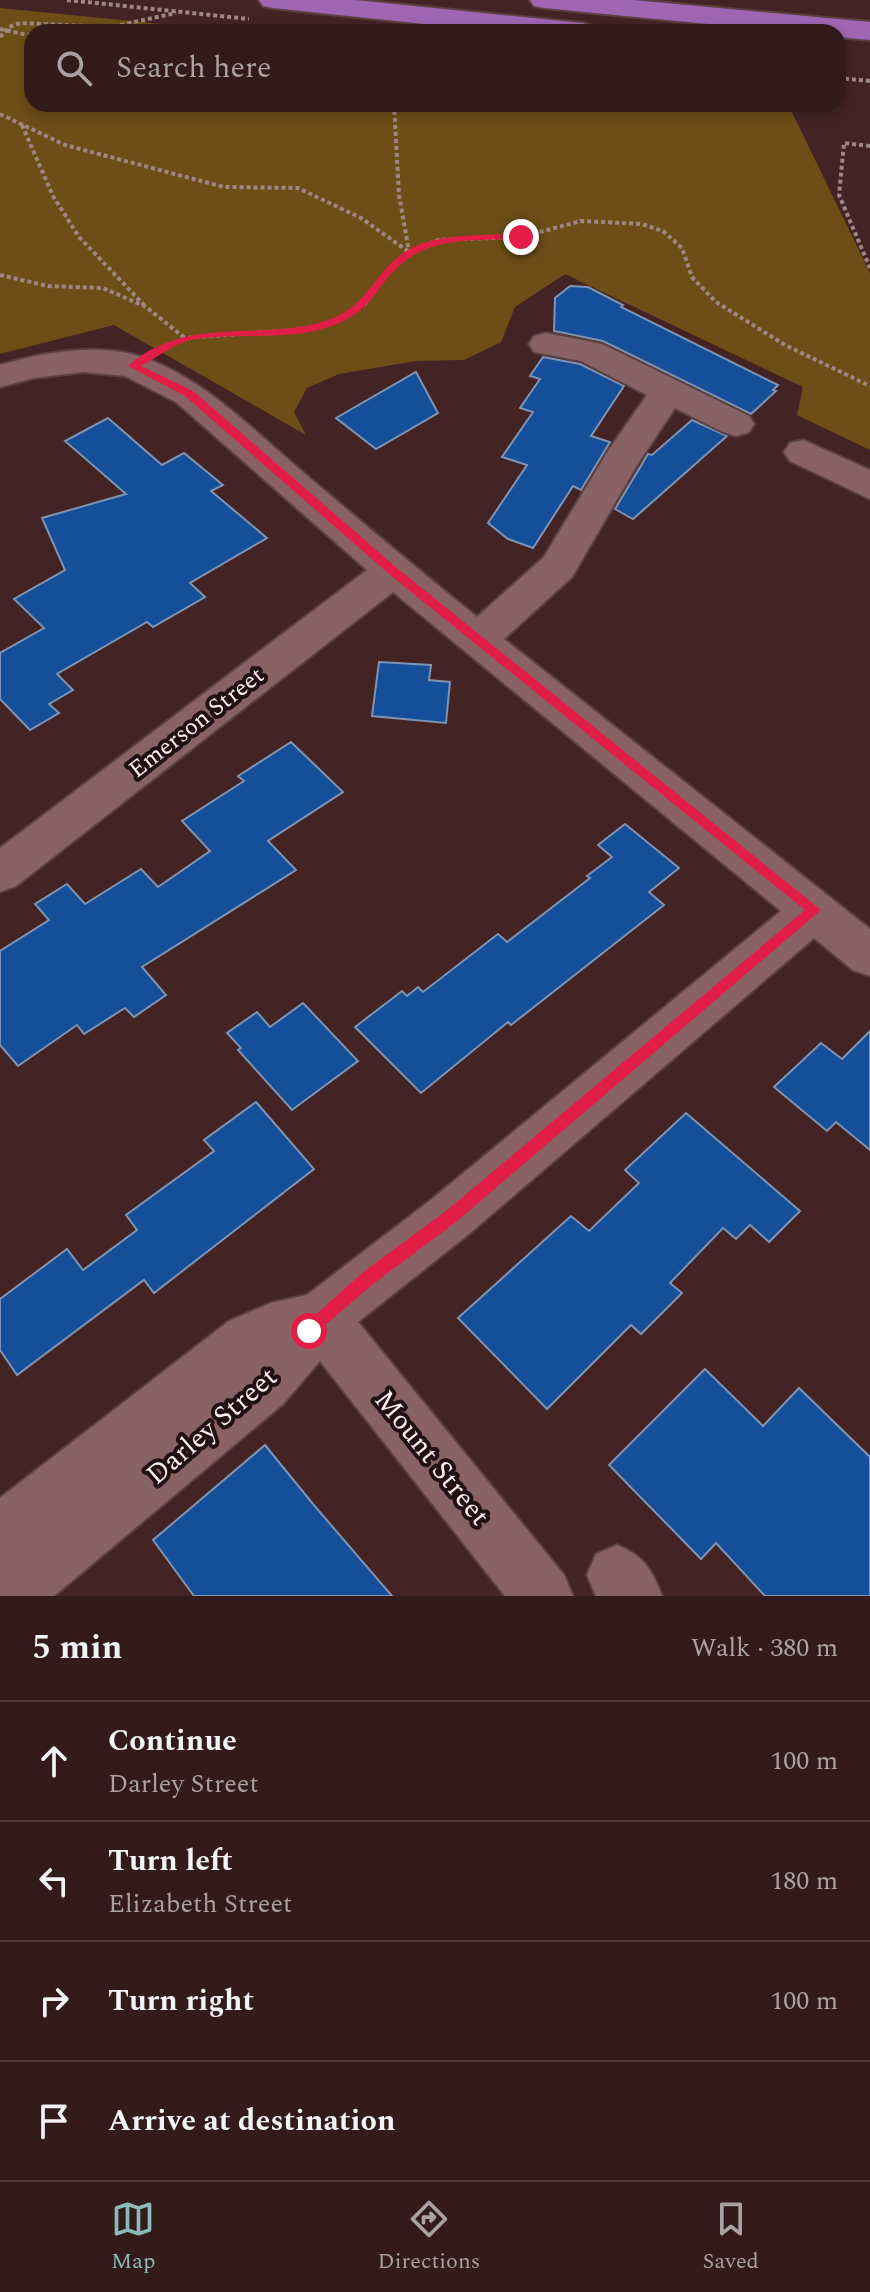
<!DOCTYPE html>
<html lang="en">
<head>
<meta charset="utf-8">
<style>
	:root { --surface:#331a1b; --page:#3e2728; --text:#f1f3f6; --muted:#a9a1a3; --line:#4e383a; --accent:#8bbbb9 }
	body { margin:0; font-family:Spectral,serif; background:var(--page); color:var(--text) }
	.stop { position:absolute; width:24px; height:24px; margin:-18px; border:6px solid #e11d48; border-radius:50%; background:#fff }
	.stop.end { background:#e11d48; border-color:#fff; box-shadow:0 2px 8px #0008 }
	.list { margin:0; padding:0; list-style:none }
	h2 { display:flex; justify-content:space-between; align-items:center; height:104px; margin:0; padding:0 32px; font-size:34px }
	h2 small { font-size:26px; font-weight:400; color:var(--muted) }
	.list li { display:grid; grid-template-columns:52px 1fr auto; gap:24px; align-items:center; box-sizing:border-box; height:120px; padding:0 32px; border-top:2px solid var(--line) }
	.list b { display:block; font-size:30px; white-space:nowrap }
	.list p { margin:0; font-size:26px; white-space:nowrap; color:var(--muted) }
	.list em { font-size:26px; font-style:normal; color:var(--muted) }
	.icon { flex:none; width:44px; height:44px; fill:none; stroke:currentColor; stroke-width:2; stroke-linecap:round; stroke-linejoin:round }
	.map { position:relative; flex:none; width:870px; height:1596px; overflow:hidden }
	.search { position:absolute; background:var(--surface); box-shadow:0 4px 12px #0003; left:24px; right:24px; top:24px; height:88px; display:flex; align-items:center; gap:20px; box-sizing:border-box; padding:0 28px; border-radius:24px; color:var(--muted); font-size:30px }
	.sheet { height:584px; background:var(--surface) }
	nav { display:flex; justify-content:space-around; align-items:center; box-sizing:border-box; height:112px; border-top:2px solid var(--line); background:var(--surface); font-size:22px; color:var(--muted) }
	nav a { display:grid; justify-items:center; gap:4px }
	nav .on { color:var(--accent) }
	.map>svg:first-child { display:block }
	.forest { fill:#6d4e17 }
	.building { fill:#164f99; stroke:#7f94b2; stroke-width:2 }
	.lines { fill:none; stroke-linecap:round; stroke-linejoin:round }
	.minor-casing { stroke:#5c4143; stroke-width:4 }
	.highway-casing { stroke:#5c4143; stroke-width:4 }
	.path { stroke:#9f8788; stroke-width:4; stroke-dasharray:4 3; stroke-linecap:butt }
	.minor { fill:#896263; fill-rule:evenodd }
	.highway { fill:#a066b4; fill-rule:evenodd }
	.route { fill:#e11d48 }
	.labels { text-anchor:middle; stroke-width:8; stroke-linejoin:round; paint-order:stroke }
	.street-label { font-size:24px; fill:#fef0f0; stroke:#211112 }
	.near-street-label { font-size:28px; fill:#fef0f0; stroke:#211112 }
</style>
</head>
<body>
<div class="map">
<svg width="870" height="1596" viewBox="0 0 870 1596">
	<rect width="100%" height="100%" fill="#442324"/>
	<!-- forest -->
	<path class="forest" d="M0,8L244,32H32V104H788L870,273V450L797,415L803,387L565,274L515,307L501,342L464,360L416,361L339,374L307,388L294,412L306,435L114,325L0,354Z"/>
	<!-- building -->
	<g class="building">
		<path d="M570,286L588,287L623,305L621,307L778,385L773,390L776,391L751,414L603,341L554,331L555,298Z"/>
		<path d="M543,357L580,364L624,386L591,436L610,442L581,490L573,486L533,548L508,539L488,523L527,465L502,457L533,412L520,408L540,379L530,376Z"/>
		<path d="M416,372L438,413L376,449L336,418Z"/>
		<path d="M108,418L162,465L184,453L223,485L211,491L267,538L190,583L205,597L153,627L147,622L57,674L73,690L49,704L59,713L30,730L0,699V653L44,628L14,599L65,570L42,518L126,494L65,441Z"/>
		<path d="M692,420L727,436L633,519L615,509L648,454L652,455Z"/>
		<path d="M379,662L431,665L429,680L450,682L446,723L372,716Z"/>
		<path d="M291,742L343,792L268,841L296,870L142,967L166,995L134,1017L125,1008L84,1034L77,1025L18,1066L0,1045V951L49,920L35,904L67,884L85,904L141,869L158,887L210,851L182,821L244,781L238,776Z"/>
		<path d="M625,824L679,868L649,892L664,905L511,1025L508,1022L421,1093L355,1027L402,991L407,996L418,987L423,992L498,934L507,942L590,878L587,876L612,857L598,845Z"/>
		<path d="M303,1003L358,1061L292,1110L238,1050L241,1048L227,1033L257,1012L270,1027Z"/>
		<path d="M870,1031V1150L836,1122L827,1131L774,1087L821,1043L842,1059Z"/>
		<path d="M256,1102L314,1169L154,1293L144,1280L17,1375L0,1350V1299L67,1249L83,1270L137,1230L126,1215L214,1151L204,1140Z"/>
		<path d="M686,1113L800,1211L769,1242L750,1225L736,1239L723,1228L670,1283L682,1293L641,1334L631,1325L547,1409L458,1318L571,1216L589,1231L639,1183L625,1170Z"/>
		<path d="M705,1369L763,1426L799,1388L870,1457V1596H765L716,1543L701,1559L609,1465Z"/>
		<path d="M265,1445L313,1504L392,1596H194L153,1540Z"/>
	</g>
	<g class="lines">
		<defs>
			<g id="minor">
				<path d="M546,333L602,344L749,416L754,424L749,432L736,436L723,432L675,408L637,465L572,577L504,639L870,929V976L853,970L814,938L470,1233L358,1322L564,1575L573,1596H505L320,1361L283,1404L54,1596H0V1498L229,1321L271,1303L307,1295L432,1199L781,911L393,592L16,886L0,892V848L367,570L176,402L125,376L83,372L34,378L0,387V365C44,352 100,342 145,358C205,380 250,427 298,468C357,518 416,568 477,617L544,557L608,451L647,395L581,361L534,352L529,344L534,336Z"/>
				<path d="M803,440L870,470V499L790,461L784,452L790,443Z"/>
				<path d="M617,1545C645,1557 651,1569 662,1596H596L587,1575L596,1554Z"/>
			</g>
			<g id="highway">
				<path d="M259,0H355L583,23L593,26L597,32H500L273,8L263,6Z"/>
				<path d="M530,0H633L870,22V40L838,37V32H791L544,8L534,6Z"/>
			</g>
		</defs>
		<!-- minor casing -->
		<use href="#minor" class="minor-casing"/>
		<!-- highway casing -->
		<use href="#highway" class="highway-casing"/>
		<!-- path -->
		<g class="path">
			<path d="M67,0L249,19"/>
			<path d="M0,29L32,36"/>
			<path d="M0,37L9,27L20,23L111,27L176,13"/>
			<path d="M838,78L870,81"/>
			<path d="M394,104L399,195L409,251"/>
			<path d="M0,114L65,145L224,187L298,188L361,218L409,252"/>
			<path d="M22,125L53,196L79,237L146,307"/>
			<path d="M870,146L844,143L839,195L870,268"/>
			<path d="M0,275L48,286L103,288L146,307L185,338"/>
			<path d="M169,346L185,338L307,329L333,322L365,304L388,272L409,252L438,240L521,237L581,221L642,224L663,231L682,248L692,277L716,302L785,345L870,386"/>
		</g>
		<!-- minor -->
		<use href="#minor" class="minor"/>
		<!-- highway -->
		<use href="#highway" class="highway"/>
	</g>
	<!-- route -->
	<path class="route" d="M525,235L521,239C473,241 424,235 390,275C371,298 367,311 337,324C291,343 238,331 190,340C174,344 156,358 141,366L193,391L397,568L821,910L456,1222L373,1284L309,1339L303,1337V1326L362,1273L446,1211L805,910L389,574L185,396L128,366C187,314 258,342 325,321C356,311 365,293 384,271C410,239 443,237 482,235C496,235 511,233 525,235Z"/>
	<g class="labels">
		<!-- street labels -->
		<g class="street-label">
			<text transform="translate(196 722) rotate(-38)" y="8">Emerson Street</text>
		</g>
		<!-- near-street labels -->
		<g class="near-street-label">
			<text transform="translate(211 1425) rotate(-41)" y="10">Darley Street</text>
			<text transform="translate(433 1457) rotate(51)" y="10">Mount Street</text>
		</g>
	</g>
</svg>
<div class="stop" style="left:309px;top:1331px"></div>
<div class="stop end" style="left:521px;top:237px"></div>
<div class="search"><svg class="icon" aria-label="search" viewBox="0 0 24 24"><circle cx="10" cy="10" r="6"/><path d="M15 15l6 6"/></svg>Search here</div>
</div>
<section class="sheet">
<h2>5 min<small>Walk · 380 m</small></h2>
<ul class="list">
<li><svg class="icon" aria-label="ahead" viewBox="0 0 24 24"><path d="M12 20V5M6 11l6-6 6 6"/></svg><div><b>Continue</b><p>Darley Street</p></div><em>100 m</em></li>
<li><svg class="icon" aria-label="left" viewBox="0 0 24 24"><path d="M17 20v-9H6M10 6l-5 5 5 5"/></svg><div><b>Turn left</b><p>Elizabeth Street</p></div><em>180 m</em></li>
<li><svg class="icon" aria-label="right" viewBox="0 0 24 24"><path d="M7 20v-9h11M14 6l5 5-5 5"/></svg><div><b>Turn right</b></div><em>100 m</em></li>
<li><svg class="icon" aria-label="arrive" viewBox="0 0 24 24"><path d="M6 21V4h12l-3 4 3 4H6"/></svg><div><b>Arrive at destination</b></div></li>
</ul>
</section>
<nav>
<a class="on"><svg class="icon" aria-label="map" viewBox="0 0 24 24"><path d="M3 6l6-2 6 2 6-2v14l-6 2-6-2-6 2zM9 4v14M15 6v14"/></svg>Map</a>
<a><svg class="icon" aria-label="directions" viewBox="0 0 24 24"><path d="M12 3l9 9-9 9-9-9zM9 14v-3h6M13 9l2 2-2 2"/></svg>Directions</a>
<a><svg class="icon" aria-label="saved" viewBox="0 0 24 24"><path d="M7 4h10v16l-5-4-5 4z"/></svg>Saved</a>
</nav>
</body>
</html>
